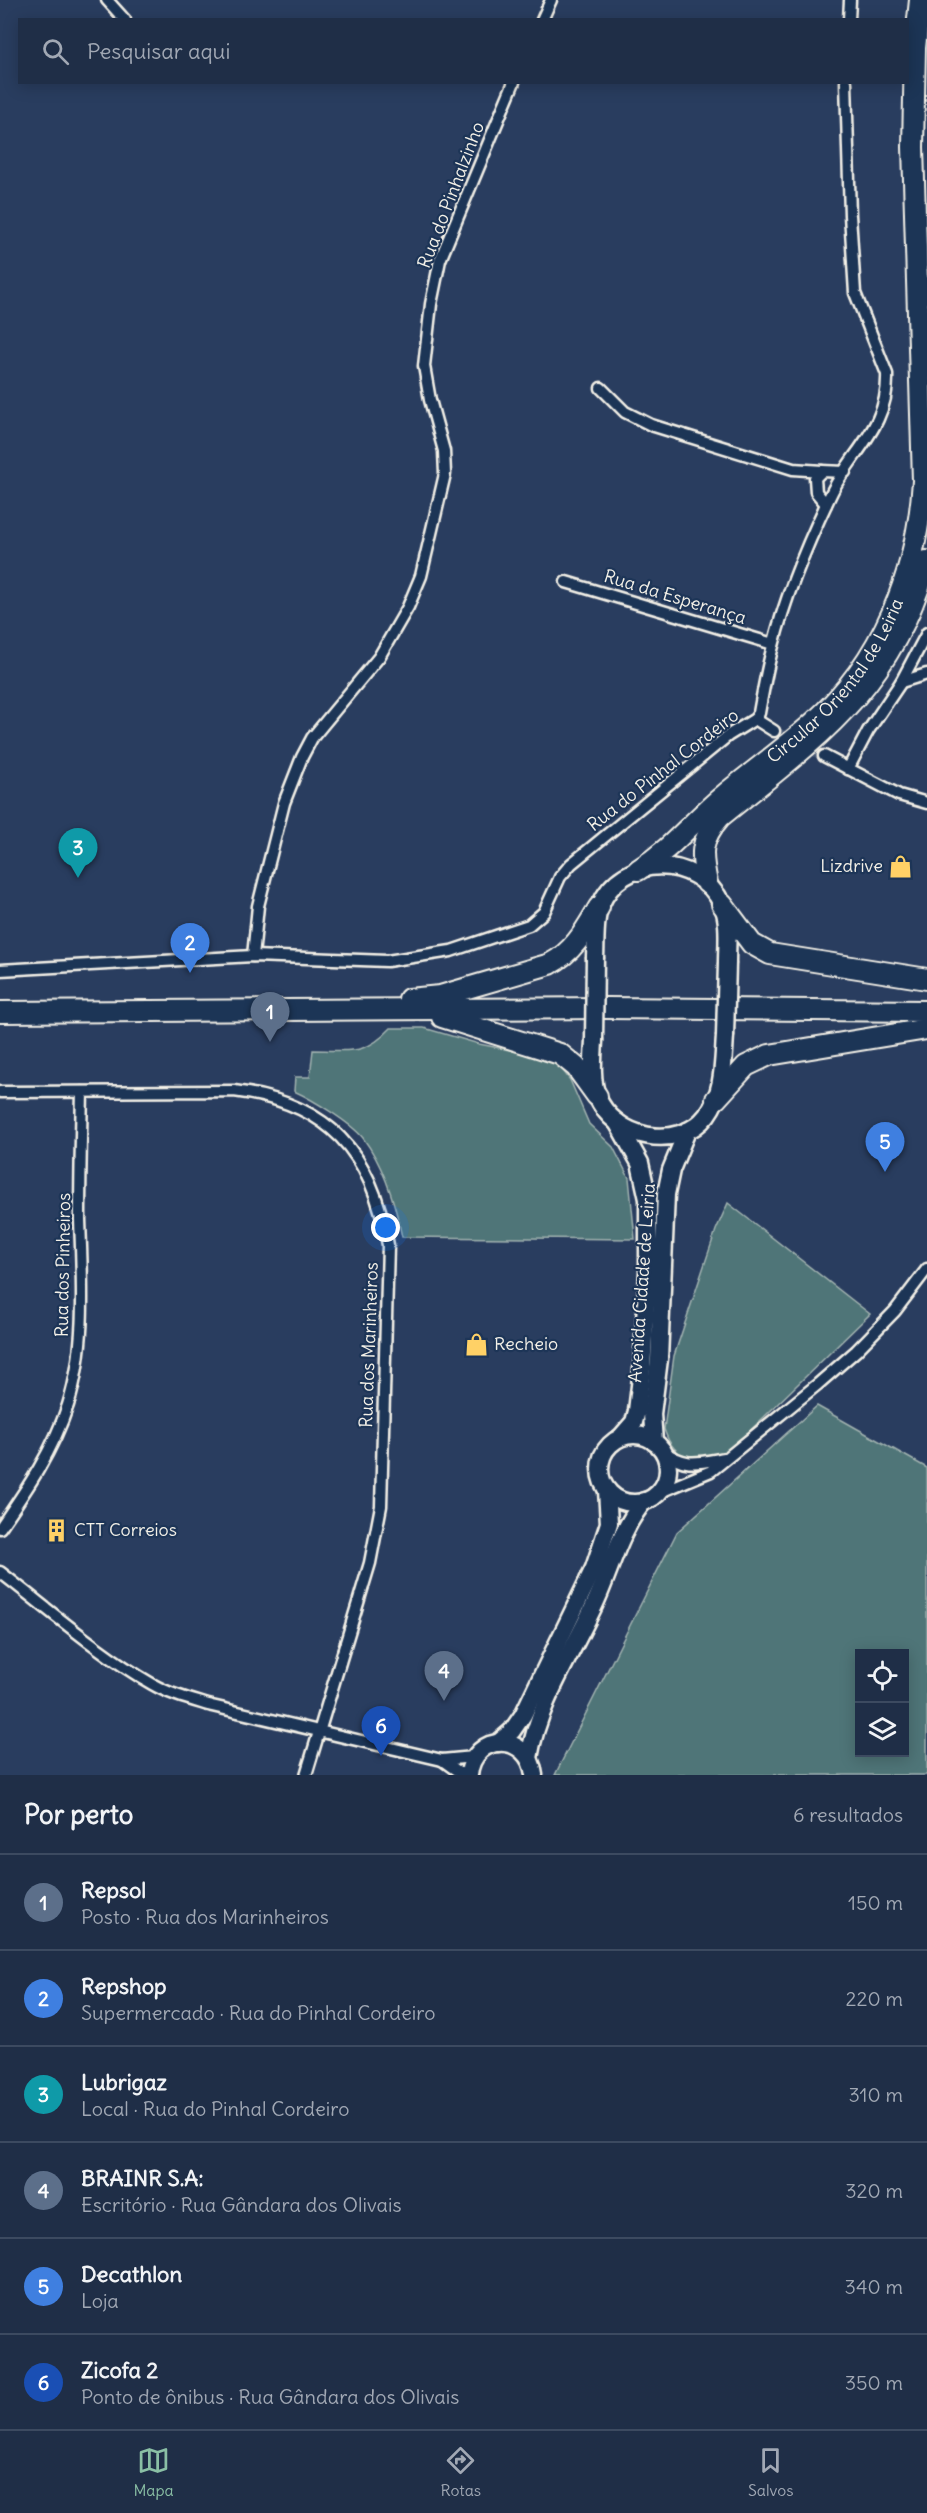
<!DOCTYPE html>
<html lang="pt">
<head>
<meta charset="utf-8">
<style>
	:root { --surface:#1f2e47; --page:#2c3a52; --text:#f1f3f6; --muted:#a1a8b4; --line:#3c4a60; --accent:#8abfa5 }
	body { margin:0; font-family:Delius,sans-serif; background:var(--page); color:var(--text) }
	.controls { position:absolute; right:18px; bottom:18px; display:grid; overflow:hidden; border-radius:0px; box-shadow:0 3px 15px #0003 }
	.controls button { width:54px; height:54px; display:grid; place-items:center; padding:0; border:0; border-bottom:2px solid var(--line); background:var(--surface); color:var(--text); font:30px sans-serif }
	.you { position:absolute; left:386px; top:1228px; width:21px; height:21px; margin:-15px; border:4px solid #fff; border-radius:50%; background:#1a73e8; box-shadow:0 0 0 9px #1a73e833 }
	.badge { display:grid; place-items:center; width:39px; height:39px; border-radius:50%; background:var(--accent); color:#fff; font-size:20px; font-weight:700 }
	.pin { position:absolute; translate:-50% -50px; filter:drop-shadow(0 2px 3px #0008) }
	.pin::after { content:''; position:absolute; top:32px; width:21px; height:18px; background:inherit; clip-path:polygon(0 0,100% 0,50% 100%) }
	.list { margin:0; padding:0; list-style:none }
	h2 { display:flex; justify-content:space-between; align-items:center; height:78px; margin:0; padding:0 24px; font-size:26px }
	h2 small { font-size:20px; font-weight:400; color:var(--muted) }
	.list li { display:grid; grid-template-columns:39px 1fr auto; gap:18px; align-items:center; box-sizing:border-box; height:96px; padding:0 24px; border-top:2px solid var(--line) }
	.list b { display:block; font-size:22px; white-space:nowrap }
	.list p { margin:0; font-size:20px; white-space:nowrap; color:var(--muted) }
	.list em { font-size:20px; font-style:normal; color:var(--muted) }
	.icon { flex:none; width:33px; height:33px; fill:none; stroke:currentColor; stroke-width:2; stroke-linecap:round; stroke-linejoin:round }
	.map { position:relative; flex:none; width:927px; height:1775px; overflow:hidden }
	.search { position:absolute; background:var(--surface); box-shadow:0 3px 15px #0003; left:18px; right:18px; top:18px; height:66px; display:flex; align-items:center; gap:15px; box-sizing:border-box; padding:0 21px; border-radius:0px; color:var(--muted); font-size:22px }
	.sheet { height:654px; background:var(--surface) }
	nav { display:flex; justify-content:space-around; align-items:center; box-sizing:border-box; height:84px; border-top:2px solid var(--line); background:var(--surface); font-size:16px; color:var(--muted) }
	nav a { display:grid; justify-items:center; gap:3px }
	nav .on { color:var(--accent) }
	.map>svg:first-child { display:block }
	.green { fill:#4f7578; stroke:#a2b3b0; stroke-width:1.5; fill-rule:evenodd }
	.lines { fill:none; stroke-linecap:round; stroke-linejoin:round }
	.street-tunnel { stroke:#475874; stroke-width:10; stroke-dasharray:10 5; stroke-linecap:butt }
	.street-casing { stroke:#f4f1e8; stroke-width:15 }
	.primary-casing { stroke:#f4f1e8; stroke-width:21 }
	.highway-casing { stroke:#f4f1e8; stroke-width:24 }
	.street { stroke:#1d3557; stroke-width:10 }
	.primary { stroke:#1d3557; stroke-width:16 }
	.highway { stroke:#1d3557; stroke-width:20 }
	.primary-bridge-casing { stroke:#f4f1e8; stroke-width:21; stroke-linecap:butt }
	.primary-bridge { stroke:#1d3557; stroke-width:16 }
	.labels { text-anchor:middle; stroke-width:4.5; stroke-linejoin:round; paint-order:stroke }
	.street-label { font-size:18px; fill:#f4f1e8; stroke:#1d3557 }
	.poi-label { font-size:18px; fill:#f4f1e8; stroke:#1d3557; text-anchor:start }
</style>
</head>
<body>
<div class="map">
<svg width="927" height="1775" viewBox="0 0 927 1775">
	<rect width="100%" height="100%" fill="#293d5f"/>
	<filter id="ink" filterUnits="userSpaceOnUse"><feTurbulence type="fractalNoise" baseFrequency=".0167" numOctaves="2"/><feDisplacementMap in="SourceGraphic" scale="12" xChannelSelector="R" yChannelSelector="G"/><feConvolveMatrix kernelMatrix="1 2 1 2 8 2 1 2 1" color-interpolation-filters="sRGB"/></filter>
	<g filter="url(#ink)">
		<!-- green -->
		<g class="green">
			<path d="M391,1028H424L479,1044L530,1054L549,1060L561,1068L570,1080L589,1124L613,1147L629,1178L635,1239L402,1237C395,1202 384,1166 363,1138C351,1123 312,1099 294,1091L295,1077H310L313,1050C349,1050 364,1057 391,1028Z"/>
			<path d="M728,1203L870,1314L730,1450C701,1464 675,1464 664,1429L674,1356L716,1230Z"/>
			<path d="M817,1406L927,1468V1775H555L677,1532ZM860,1654H904V1752H860Z"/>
		</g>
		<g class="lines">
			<!-- street-tunnel -->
			<path class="street-tunnel" d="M774,731L824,756"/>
			<defs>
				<g id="street">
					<path d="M107,0L125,20"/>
					<path d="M542,20L551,0"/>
					<path d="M849,20L850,0"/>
					<path d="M601,388L625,412L651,425L793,469L822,471"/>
					<path d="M826,504L816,492L815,478L822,471L845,472"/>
					<path d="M566,582L773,644"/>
					<path d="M901,682L927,674"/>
					<path d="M755,719L774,731"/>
					<path d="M824,756L899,795L927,803"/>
					<path d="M848,769L868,731L901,682L927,633"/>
					<path d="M253,956L258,906L284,803L302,757L312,738L379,657L408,607L421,576L445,474L444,451L430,400L424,366L431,304L440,260L514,82"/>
					<path d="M0,970L253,956L387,961L451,951L529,925L544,912L560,877L571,864L729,735L755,719L759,713C763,691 767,668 773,646C786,594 807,544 830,496C850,452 889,428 887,374L855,293L850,215L846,82"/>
					<path d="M0,1092L234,1091C329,1103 372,1152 388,1245L381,1506L370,1563L306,1775"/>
					<path d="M662,1450C685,1468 698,1463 725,1458"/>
					<path d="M658,1493L711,1471L818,1384L856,1351L895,1311L927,1269"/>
					<path d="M0,1528C27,1489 53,1451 68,1405C87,1346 82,1280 80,1219C80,1177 81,1134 82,1092"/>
					<path d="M0,1572C47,1608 101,1655 152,1684C171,1695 192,1700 212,1706L442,1760L474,1757"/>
					<path d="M442,1760L463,1775"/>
				</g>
				<g id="primary">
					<path d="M595,957C596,941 594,921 600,906C621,853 698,854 722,904C730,921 727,944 727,963"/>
					<path d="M594,1041C593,1059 591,1079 597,1096C613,1138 678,1153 707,1115C724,1092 723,1064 725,1036"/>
					<path d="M617,1122L640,1163L648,1199V1272L642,1369L637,1411L634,1422L621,1437"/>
					<circle cx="634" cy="1469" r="34"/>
					<path d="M654,1442L652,1414L659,1359L666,1194L671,1170L687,1131"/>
					<path d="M498,1743L512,1731L523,1715L594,1568L609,1523L607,1490"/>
					<path d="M529,1758C538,1702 574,1651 597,1599C612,1565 620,1530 644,1501"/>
					<path d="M469,1775C473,1732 529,1732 534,1775"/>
				</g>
				<g id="highway">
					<path id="s1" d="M638,870C673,848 693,820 724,795C753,771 784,749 813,723C883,660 917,574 923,481L913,147L915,48L920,0"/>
					<path d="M707,883C701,854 699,841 720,817C816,739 893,687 927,561"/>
					<path d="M722,904L752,944L770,954L927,979"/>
					<path d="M409,999L440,996L550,964C574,952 586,929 599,907"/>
					<path d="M0,1012L607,1008L927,1011"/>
					<path d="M442,1017L560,1054L576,1067L597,1096"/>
					<path d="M716,1099L746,1066L769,1055L927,1029"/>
				</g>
			</defs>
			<!-- street casing -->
			<use href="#street" class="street-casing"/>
			<!-- primary casing -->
			<use href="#primary" class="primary-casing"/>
			<!-- highway casing -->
			<use href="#highway" class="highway-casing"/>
			<!-- street -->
			<use href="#street" class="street"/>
			<!-- primary -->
			<use href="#primary" class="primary"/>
			<!-- highway -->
			<use href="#highway" class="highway"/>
			<defs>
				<g id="primary-bridge">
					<path d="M725,1036L727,963"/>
					<path d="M594,1041L595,957"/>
				</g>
			</defs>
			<!-- primary-bridge casing -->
			<use href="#primary-bridge" class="primary-bridge-casing"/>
			<!-- primary-bridge -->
			<use href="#primary-bridge" class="primary-bridge"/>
		</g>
	</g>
	<!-- icons -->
	<defs>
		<symbol id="shop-bare" viewBox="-9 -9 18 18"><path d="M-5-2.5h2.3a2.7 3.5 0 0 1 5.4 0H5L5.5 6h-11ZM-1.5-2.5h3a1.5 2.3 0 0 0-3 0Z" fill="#ffd166" stroke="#1d3557" stroke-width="2.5" paint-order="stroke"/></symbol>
		<symbol id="building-bare" viewBox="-9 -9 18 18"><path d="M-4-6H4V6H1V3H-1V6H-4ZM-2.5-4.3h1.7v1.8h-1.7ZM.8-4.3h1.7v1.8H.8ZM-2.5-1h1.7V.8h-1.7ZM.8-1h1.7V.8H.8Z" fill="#ffd166" stroke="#1d3557" stroke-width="2.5" paint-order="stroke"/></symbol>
	</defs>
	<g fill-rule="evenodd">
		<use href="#shop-bare" x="884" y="850" width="33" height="33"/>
		<use href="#shop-bare" x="460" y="1328" width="33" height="33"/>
		<use href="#building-bare" x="40" y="1514" width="33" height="33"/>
	</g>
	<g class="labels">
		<!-- street labels -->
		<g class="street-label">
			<text transform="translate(451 195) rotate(-69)" y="6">Rua do Pinhalzinho</text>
			<text transform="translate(675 597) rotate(17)" y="6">Rua da Esperança</text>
			<text dy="6" stroke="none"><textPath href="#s1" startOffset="276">Circular Oriental de Leiria</textPath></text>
			<text transform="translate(663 770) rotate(-38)" y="6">Rua do Pinhal Cordeiro</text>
			<text transform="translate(63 1265) rotate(-89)" y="6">Rua dos Pinheiros</text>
			<text transform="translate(642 1283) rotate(-86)" y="6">Avenida Cidade de Leiria</text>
			<text transform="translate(369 1345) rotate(-88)" y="6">Rua dos Marinheiros</text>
		</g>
		<!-- poi labels -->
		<g class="poi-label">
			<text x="883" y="872" text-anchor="end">Lizdrive</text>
			<text x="494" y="1350">Recheio</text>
			<text x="74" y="1536">CTT Correios</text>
		</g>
	</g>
</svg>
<div class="controls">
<button><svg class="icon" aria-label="locate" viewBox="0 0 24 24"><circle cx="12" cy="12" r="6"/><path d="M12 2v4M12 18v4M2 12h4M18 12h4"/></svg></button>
<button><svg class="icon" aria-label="layers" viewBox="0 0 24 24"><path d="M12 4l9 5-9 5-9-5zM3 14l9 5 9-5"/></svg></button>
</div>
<div class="you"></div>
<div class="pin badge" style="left:270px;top:1042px;background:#5c6f8a">1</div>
<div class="pin badge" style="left:190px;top:973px;background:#3f7fe0">2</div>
<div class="pin badge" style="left:78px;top:878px;background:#0f9aa8">3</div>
<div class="pin badge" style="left:444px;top:1701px;background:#5c6f8a">4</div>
<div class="pin badge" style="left:885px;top:1172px;background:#3f7fe0">5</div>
<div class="pin badge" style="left:381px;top:1756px;background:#1a4fb4">6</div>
<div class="search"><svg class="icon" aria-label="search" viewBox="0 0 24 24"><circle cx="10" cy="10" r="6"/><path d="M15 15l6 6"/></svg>Pesquisar aqui</div>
</div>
<section class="sheet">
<h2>Por perto<small>6 resultados</small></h2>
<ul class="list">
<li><span class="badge" style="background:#5c6f8a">1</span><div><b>Repsol</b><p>Posto · Rua dos Marinheiros</p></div><em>150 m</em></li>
<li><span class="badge" style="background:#3f7fe0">2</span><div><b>Repshop</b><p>Supermercado · Rua do Pinhal Cordeiro</p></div><em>220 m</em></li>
<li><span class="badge" style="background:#0f9aa8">3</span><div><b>Lubrigaz</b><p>Local · Rua do Pinhal Cordeiro</p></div><em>310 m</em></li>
<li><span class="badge" style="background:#5c6f8a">4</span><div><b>BRAINR S.A:</b><p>Escritório · Rua Gândara dos Olivais</p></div><em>320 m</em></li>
<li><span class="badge" style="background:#3f7fe0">5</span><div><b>Decathlon</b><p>Loja</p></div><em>340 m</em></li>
<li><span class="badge" style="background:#1a4fb4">6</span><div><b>Zicofa 2</b><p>Ponto de ônibus · Rua Gândara dos Olivais</p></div><em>350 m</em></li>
</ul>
</section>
<nav>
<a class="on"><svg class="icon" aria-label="map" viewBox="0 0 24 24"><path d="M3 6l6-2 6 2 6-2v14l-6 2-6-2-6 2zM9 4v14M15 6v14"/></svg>Mapa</a>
<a><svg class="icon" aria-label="directions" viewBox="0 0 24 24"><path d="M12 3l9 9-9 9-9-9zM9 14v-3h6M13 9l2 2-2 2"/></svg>Rotas</a>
<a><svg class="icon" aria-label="saved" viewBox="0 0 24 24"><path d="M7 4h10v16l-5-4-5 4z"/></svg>Salvos</a>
</nav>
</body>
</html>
